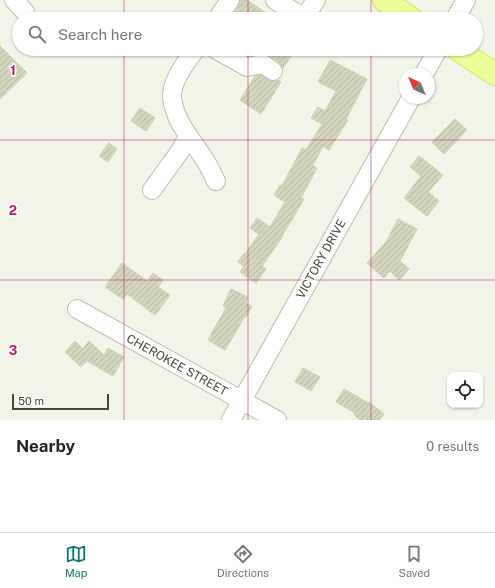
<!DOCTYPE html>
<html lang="en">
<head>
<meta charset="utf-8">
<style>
	:root { --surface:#fff; --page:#f2f2f2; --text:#202124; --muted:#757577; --line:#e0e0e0; --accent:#0f766e }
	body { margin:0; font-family:"Public Sans",sans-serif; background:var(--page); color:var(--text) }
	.controls { position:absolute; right:12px; bottom:12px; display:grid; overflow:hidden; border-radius:8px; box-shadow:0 1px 3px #0004 }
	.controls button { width:36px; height:36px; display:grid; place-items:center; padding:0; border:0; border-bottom:1px solid var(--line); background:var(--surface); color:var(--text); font:20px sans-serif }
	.compass { position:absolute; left:399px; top:68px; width:36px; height:36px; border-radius:50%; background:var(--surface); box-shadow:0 1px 3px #0004; rotate:316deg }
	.scale { position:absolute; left:12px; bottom:10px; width:97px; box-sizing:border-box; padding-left:4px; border:2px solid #464736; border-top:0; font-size:11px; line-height:14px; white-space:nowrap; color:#464736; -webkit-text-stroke:3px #fff; paint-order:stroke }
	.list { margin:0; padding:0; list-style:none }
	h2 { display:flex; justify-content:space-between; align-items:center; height:52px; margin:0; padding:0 16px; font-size:17px }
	h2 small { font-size:13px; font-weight:400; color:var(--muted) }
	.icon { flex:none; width:22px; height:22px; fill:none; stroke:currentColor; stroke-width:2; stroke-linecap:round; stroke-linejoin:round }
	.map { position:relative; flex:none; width:495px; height:420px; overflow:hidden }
	.search { position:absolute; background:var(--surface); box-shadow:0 1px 3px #0004; left:12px; right:12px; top:12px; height:44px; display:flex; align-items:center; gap:10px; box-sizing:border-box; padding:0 14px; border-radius:22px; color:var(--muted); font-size:15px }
	.sheet { height:112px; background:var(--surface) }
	nav { display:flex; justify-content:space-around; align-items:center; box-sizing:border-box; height:56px; border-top:1px solid var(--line); background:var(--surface); font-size:11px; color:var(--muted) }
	nav a { display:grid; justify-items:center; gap:2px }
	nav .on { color:var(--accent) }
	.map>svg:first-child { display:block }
	.building { fill:url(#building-hatch); stroke:#ced0b0 }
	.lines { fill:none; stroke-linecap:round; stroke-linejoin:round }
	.minor-casing { stroke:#bdbfaa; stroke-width:20 }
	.major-casing { stroke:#d0e367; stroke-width:24 }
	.minor { stroke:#fff; stroke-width:18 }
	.major { stroke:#ecfd97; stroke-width:22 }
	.grid { fill:none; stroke:#c2185b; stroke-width:1; stroke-opacity:0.55 }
	.labels { text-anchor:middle; stroke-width:3.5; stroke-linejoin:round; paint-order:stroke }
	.street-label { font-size:12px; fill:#464736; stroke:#fff }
	.grid-label { font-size:13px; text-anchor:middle; font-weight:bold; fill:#c2185b; stroke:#fff; stroke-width:3.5; stroke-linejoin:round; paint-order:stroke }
</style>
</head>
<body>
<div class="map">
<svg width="495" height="420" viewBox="0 0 495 420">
	<defs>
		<pattern id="building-hatch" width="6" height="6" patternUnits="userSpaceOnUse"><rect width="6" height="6" fill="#d4d5bd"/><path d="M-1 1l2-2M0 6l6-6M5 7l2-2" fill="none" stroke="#b7b8a3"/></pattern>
	</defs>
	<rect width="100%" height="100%" fill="#f2f4e8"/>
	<!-- building -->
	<g class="building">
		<path d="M240,0H247L275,19H230L239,6Z"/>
		<path d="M0,46L27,73L0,99Z"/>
		<path d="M255,49H296L283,68L279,62L269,55L261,54Z"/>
		<path d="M330,60L367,79L346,119L348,120L329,150L323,146L313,165L317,168L301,198L304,199L282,236H283L262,266L266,269L256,283L240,272L244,266L238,262L244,253L245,254L259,234L250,228L257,218L270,227L285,202L274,195L280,185L282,186L302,148L306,150L322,124L311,118L318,107L325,111L336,91L318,82Z"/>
		<path d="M261,75L272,81L278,80L281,82L261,114L240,100L255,76Z"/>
		<path d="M140,108L155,118L146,131L131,121Z"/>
		<path d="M455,119L467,130L444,154L432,142Z"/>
		<path d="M109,143L117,149L108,162L99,156Z"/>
		<path d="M419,156L443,175L428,192L439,201L427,216L404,198L421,176L410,167Z"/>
		<path d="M398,219L417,229L400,261L409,269L399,280L390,271L384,278L367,263L386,242Z"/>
		<path d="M122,263L147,281L153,273L163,280L158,287L170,295L155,315L127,294L123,299L105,287Z"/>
		<path d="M231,289L248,297L245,303L252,306L246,317L245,316L225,350L208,340L226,308L223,306Z"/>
		<path d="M75,341L83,349L89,341L104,355L108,348L124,357L113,376L87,361L81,367L65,352Z"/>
		<path d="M303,368L320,377L311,391L295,382Z"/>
		<path d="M344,389L368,403L369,402L384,414L379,420H360L354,415L355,413L336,402Z"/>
	</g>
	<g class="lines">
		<defs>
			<g id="minor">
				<path d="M14,0L25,12"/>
				<path d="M275,0L304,18L316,0"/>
				<path d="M217,19L230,0"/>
				<path d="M455,19L466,0"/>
				<path d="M196,49C187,60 171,82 172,97C174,120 191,139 203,157C208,164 212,173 216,181"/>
				<path d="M215,49L247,67L263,64L273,71"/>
				<path d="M424,74L438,49"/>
				<path d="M152,190L180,151L188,137"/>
				<path d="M77,309L277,420"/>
				<path d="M231,420L411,98"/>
			</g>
			<g id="major">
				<path d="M384,0L412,19"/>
				<path d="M457,49L495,74"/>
			</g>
		</defs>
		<!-- minor casing -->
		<use href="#minor" class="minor-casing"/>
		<!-- major casing -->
		<use href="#major" class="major-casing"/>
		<!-- minor -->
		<use href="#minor" class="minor"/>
		<!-- major -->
		<use href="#major" class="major"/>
	</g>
	<!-- grid -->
	<path class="grid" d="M124,0V19M248,0V19M371,0V19M124,49V420M248,49V420M371,49V420M0,140H495M0,280H495"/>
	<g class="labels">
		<!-- street labels -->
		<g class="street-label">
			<text transform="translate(321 259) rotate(-61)" y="4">VICTORY DRIVE</text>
			<text transform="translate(177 365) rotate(29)" y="4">CHEROKEE STREET</text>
		</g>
	</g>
	<g class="grid-label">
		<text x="13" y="75">1</text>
		<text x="13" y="215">2</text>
		<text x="13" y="355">3</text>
	</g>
</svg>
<div class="controls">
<button><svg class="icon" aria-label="locate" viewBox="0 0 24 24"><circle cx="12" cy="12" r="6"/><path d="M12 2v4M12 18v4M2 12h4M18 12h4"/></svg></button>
</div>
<svg class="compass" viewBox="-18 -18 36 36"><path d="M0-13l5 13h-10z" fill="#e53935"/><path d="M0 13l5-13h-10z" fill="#757577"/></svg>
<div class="scale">50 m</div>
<div class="search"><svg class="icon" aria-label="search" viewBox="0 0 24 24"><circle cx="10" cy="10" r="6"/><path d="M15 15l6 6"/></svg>Search here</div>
</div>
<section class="sheet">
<h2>Nearby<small>0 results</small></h2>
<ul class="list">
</ul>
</section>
<nav>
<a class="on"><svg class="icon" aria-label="map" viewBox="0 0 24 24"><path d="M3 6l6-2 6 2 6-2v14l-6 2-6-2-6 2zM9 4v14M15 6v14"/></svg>Map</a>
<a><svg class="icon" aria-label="directions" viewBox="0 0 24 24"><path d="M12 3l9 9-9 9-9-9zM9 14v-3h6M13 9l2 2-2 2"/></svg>Directions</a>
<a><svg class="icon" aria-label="saved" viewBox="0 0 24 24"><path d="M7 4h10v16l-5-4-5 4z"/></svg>Saved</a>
</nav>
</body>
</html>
